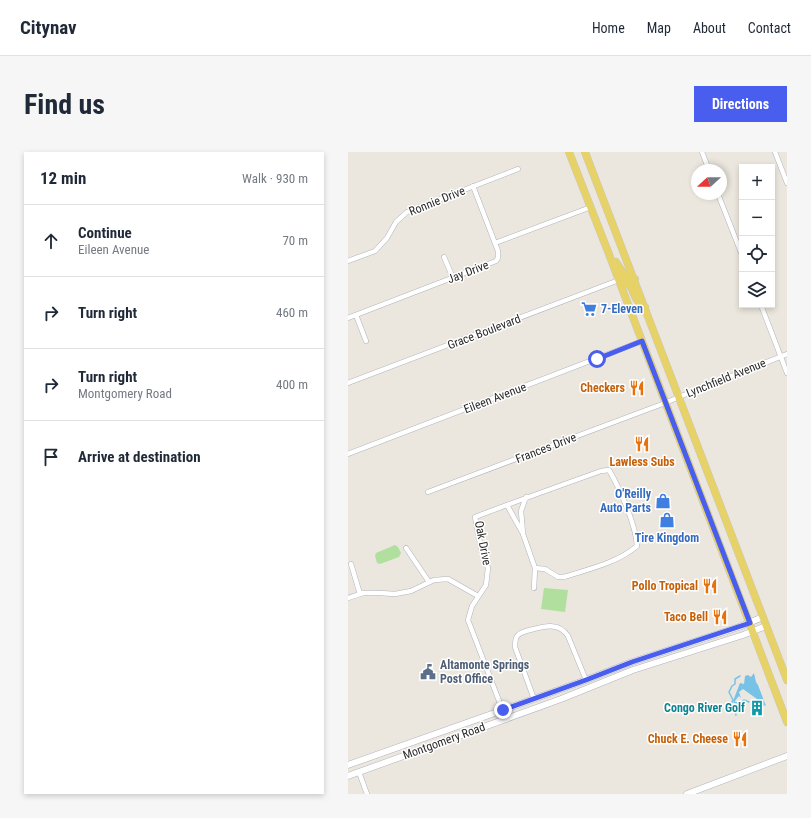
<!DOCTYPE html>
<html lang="en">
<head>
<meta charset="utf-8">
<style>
	:root { --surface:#fff; --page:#f6f6f7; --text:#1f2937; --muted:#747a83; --line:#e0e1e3; --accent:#495dee }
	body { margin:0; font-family:"Roboto Condensed",sans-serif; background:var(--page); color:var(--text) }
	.controls { position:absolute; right:12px; top:12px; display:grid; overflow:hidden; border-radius:0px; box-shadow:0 2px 6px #0003 }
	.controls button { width:36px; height:36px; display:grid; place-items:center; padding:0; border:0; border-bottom:1px solid var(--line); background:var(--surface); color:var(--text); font:20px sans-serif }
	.compass { position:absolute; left:343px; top:12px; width:36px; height:36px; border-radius:50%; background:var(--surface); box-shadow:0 2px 6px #0003; rotate:249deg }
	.stop { position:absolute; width:12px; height:12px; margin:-9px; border:3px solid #495dee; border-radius:50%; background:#fff }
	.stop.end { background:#495dee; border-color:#fff; box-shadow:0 1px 4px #0008 }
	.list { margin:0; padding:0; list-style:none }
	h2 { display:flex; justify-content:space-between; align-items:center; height:52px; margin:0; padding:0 16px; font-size:17px }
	h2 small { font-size:13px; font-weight:400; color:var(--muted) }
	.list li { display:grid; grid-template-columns:26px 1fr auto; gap:12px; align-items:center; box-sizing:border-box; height:72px; padding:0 16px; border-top:1px solid var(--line) }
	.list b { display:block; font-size:15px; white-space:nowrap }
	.list p { margin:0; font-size:13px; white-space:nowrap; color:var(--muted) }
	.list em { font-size:13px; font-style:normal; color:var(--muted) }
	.icon { flex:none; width:22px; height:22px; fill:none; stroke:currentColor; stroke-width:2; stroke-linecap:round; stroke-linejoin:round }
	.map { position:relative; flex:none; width:439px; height:642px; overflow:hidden; border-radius:0px }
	header { display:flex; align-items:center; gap:24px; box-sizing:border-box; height:56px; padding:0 20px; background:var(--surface); border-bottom:1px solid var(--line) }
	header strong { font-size:19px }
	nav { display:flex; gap:22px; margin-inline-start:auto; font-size:14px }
	.intro { display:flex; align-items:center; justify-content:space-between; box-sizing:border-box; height:96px; padding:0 24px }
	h1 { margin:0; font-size:28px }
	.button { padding:10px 18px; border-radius:0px; background:var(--accent); color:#fff; font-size:14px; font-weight:700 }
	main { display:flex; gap:24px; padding:0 24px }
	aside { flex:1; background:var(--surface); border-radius:0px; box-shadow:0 2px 6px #0003 }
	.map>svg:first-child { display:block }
	.green { fill:#b0df9e }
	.water { fill:#78c2e7 }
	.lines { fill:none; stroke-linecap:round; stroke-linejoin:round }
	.stream { stroke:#78c2e7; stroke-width:1.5 }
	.street-casing { stroke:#b1b3bd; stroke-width:5.5 }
	.secondary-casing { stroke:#b1b3bd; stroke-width:7 }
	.primary-casing { stroke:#c8c8c8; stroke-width:8 }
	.street { stroke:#fff; stroke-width:4.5 }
	.secondary { stroke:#fff; stroke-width:6 }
	.primary { stroke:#e7d267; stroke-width:7 }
	.route { stroke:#495dee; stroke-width:5 }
	.labels { text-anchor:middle; stroke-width:3; stroke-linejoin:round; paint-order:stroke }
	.street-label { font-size:12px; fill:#2b2b2b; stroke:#fff }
	.shop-label { font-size:12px; font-weight:bold; fill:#366cbe; stroke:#fff; text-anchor:start }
	.food-label { font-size:12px; font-weight:bold; fill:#c56008; stroke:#fff; text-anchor:end }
	.service-label { font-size:12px; font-weight:bold; fill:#4e5e75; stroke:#fff; text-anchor:start }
	.culture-label { font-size:12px; font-weight:bold; fill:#0d838f; stroke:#fff; text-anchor:end }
</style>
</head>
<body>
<header>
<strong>Citynav</strong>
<nav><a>Home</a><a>Map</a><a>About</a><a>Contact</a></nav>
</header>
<div class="intro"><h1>Find us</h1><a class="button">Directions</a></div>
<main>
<aside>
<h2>12 min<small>Walk · 930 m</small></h2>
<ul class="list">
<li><svg class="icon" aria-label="ahead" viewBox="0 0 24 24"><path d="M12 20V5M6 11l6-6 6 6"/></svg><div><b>Continue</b><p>Eileen Avenue</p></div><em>70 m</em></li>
<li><svg class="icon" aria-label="right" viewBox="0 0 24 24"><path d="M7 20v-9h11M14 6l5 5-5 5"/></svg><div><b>Turn right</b></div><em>460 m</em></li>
<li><svg class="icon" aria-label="right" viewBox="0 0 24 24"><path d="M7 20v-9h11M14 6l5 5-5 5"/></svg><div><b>Turn right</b><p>Montgomery Road</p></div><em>400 m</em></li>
<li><svg class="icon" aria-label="arrive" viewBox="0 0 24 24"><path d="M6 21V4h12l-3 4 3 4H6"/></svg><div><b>Arrive at destination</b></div></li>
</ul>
</aside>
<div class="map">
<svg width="439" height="642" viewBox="0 0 439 642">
	<rect width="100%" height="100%" fill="#ece7de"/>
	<!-- green -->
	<g class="green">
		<path d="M47,393L50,395L53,401L51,405L32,412L29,411L27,404L28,401Z"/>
		<path d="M196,436L220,438L217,460L193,457Z"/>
	</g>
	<!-- water -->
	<path class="water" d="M406,521L408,530L410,533L418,554L416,553L414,557L409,547L395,537L391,540L393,546L391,544L386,550L385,549L392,531L396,532L397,524L400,523L403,525Z"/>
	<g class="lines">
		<!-- stream -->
		<g class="stream">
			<path d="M386,550L392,552L396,548L401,550"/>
			<path d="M383,552L385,548L381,540L384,534L387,532V527L392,524"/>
			<path d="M384,553L387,558"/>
			<path d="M387,560L388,563"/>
		</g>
		<defs>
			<g id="street">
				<path d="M354,0L361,18"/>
				<path d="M427,0L439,31"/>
				<path d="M370,42L394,103"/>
				<path d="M147,91L243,55"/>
				<path d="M96,105L105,126"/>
				<path d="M0,109L27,99L39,86L48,70L59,60L170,17"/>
				<path d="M413,153L439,221"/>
				<path d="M8,163L18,189"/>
				<path d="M0,166L148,109L150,106V99L125,34"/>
				<path d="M0,231L271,128"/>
				<path d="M0,302L294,189"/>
				<path d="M80,340L317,251L331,245L439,202"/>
				<path d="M159,353L174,380"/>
				<path d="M58,396L81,430"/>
				<path d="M3,412L12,442"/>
				<path d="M186,436L187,416"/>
				<path d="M0,446L15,441H32L47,442L63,439L86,428L100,427L130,444"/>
				<path d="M186,547L167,495C167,491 167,486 170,483C173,480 178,479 182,478C196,474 211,470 220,484L238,528"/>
				<path d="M158,567L120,468L124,454L138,433L140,416L133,396L127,365C169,349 211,334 253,319L261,318C272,337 288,373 289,394C269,411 241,417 216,425H210L197,417L187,416L175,382L173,359L178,345"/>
				<path d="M11,620L19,642"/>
			</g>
			<g id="secondary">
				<path d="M0,613L155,558L238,528L284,510L391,475L415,465"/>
				<path d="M0,624L213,547L285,518L395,483L418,474"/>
				<path d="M339,642L439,604"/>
			</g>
			<g id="primary">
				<path d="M221,0L259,97L439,570"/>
				<path d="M237,0L439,528"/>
				<path d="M268,110L277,124L287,127"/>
				<path d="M271,128C290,132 281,147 297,155"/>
			</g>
		</defs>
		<!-- street casing -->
		<use href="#street" class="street-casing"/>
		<!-- secondary casing -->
		<use href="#secondary" class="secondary-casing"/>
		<!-- primary casing -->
		<use href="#primary" class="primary-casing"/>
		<!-- street -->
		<use href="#street" class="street"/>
		<!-- secondary -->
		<use href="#secondary" class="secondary"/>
		<!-- primary -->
		<use href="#primary" class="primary"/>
	</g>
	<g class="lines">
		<!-- route -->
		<path class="route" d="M155,558L238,528L284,510L402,471L294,189L249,207"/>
	</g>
	<!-- icons -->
	<defs>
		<symbol id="supermarket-bare" viewBox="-9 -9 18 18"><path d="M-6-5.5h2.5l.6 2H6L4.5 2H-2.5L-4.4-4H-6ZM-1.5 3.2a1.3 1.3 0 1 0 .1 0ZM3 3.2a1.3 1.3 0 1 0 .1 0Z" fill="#3f7fe0" stroke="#fff" stroke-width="2.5" paint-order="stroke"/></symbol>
		<symbol id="restaurant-bare" viewBox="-9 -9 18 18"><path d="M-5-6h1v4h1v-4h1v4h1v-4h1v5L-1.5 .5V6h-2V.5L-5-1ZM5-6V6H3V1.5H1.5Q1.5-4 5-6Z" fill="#e8710a" stroke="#fff" stroke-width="2.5" paint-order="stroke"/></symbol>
		<symbol id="shop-bare" viewBox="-9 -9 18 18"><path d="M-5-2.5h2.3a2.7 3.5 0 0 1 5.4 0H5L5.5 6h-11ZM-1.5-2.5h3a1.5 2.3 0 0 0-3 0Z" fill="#3f7fe0" stroke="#fff" stroke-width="2.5" paint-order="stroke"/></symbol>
		<symbol id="civic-bare" viewBox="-9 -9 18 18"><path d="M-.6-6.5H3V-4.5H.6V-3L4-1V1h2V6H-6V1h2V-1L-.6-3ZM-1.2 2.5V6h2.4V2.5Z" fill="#5c6f8a" stroke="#fff" stroke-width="2.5" paint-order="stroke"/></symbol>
		<symbol id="building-bare" viewBox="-9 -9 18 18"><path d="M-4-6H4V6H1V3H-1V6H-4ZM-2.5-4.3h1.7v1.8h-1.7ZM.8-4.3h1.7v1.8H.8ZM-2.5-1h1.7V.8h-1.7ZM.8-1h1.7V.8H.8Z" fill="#0f9aa8" stroke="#fff" stroke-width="2.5" paint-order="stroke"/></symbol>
	</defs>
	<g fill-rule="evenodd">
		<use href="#supermarket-bare" x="230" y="146" width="22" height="22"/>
		<use href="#restaurant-bare" x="278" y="225" width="22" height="22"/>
		<use href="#restaurant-bare" x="283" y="281" width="22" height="22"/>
		<use href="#shop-bare" x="304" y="338" width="22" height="22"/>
		<use href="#shop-bare" x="308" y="357" width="22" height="22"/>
		<use href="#restaurant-bare" x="351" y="423" width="22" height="22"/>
		<use href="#restaurant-bare" x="361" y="454" width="22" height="22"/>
		<use href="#civic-bare" x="69" y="509" width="22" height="22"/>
		<use href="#building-bare" x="398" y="545" width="22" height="22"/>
		<use href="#restaurant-bare" x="381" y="576" width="22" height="22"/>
	</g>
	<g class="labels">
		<!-- street labels -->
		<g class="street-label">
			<text transform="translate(89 49) rotate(-22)" y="4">Ronnie Drive</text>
			<text transform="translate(120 120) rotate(-21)" y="4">Jay Drive</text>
			<text transform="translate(136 180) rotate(-21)" y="4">Grace Boulevard</text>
			<text transform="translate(378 226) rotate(-22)" y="4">Lynchfield Avenue</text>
			<text transform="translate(147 246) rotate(-21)" y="4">Eileen Avenue</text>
			<text transform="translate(198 296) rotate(-21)" y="4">Frances Drive</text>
			<text transform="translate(135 391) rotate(79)" y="4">Oak Drive</text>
			<text transform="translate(96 589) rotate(-20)" y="4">Montgomery Road</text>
		</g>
		<!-- shop labels -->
		<g class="shop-label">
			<text x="253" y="161">7-Eleven</text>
			<text x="303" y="346" text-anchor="end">O'Reilly<tspan x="303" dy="14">Auto Parts</tspan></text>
			<text x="319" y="390" text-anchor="middle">Tire Kingdom</text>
		</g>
		<!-- food labels -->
		<g class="food-label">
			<text x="277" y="240">Checkers</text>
			<text x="294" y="314" text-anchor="middle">Lawless Subs</text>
			<text x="350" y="438">Pollo Tropical</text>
			<text x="360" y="469">Taco Bell</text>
			<text x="380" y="591">Chuck E. Cheese</text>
		</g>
		<!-- service labels -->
		<g class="service-label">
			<text x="92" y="517">Altamonte Springs<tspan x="92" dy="14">Post Office</tspan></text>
		</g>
		<!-- culture labels -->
		<g class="culture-label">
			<text x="397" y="560">Congo River Golf</text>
		</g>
	</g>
</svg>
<div class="controls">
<button>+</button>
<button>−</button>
<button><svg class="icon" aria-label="locate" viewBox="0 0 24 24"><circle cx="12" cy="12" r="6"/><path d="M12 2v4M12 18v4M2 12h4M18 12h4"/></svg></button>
<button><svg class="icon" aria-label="layers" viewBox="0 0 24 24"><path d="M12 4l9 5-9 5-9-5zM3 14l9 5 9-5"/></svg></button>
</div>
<svg class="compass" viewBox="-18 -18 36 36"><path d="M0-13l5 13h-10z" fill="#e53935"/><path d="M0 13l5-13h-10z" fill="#747a83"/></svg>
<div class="stop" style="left:249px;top:207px"></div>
<div class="stop end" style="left:155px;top:558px"></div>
</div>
</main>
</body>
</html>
